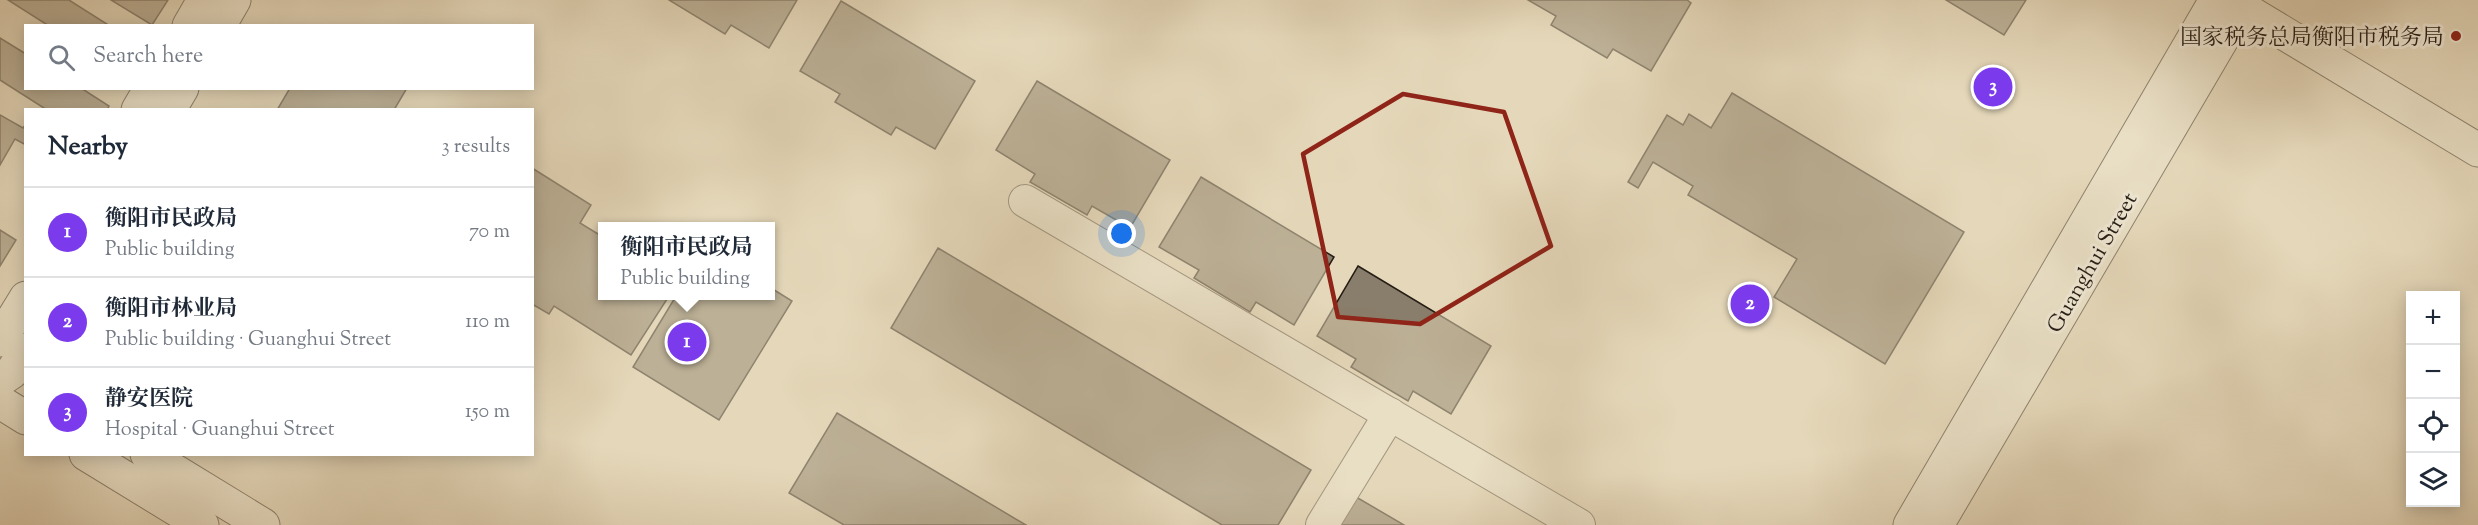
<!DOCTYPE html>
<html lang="en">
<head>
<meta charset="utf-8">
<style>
	:root { --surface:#fff; --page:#f2f2f3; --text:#1f2937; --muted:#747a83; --line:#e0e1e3; --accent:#7c3aed }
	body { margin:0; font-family:"Sorts Mill Goudy","Noto Serif SC",serif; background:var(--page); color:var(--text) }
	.controls { position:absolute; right:18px; bottom:18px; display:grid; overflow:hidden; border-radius:0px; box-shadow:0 3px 15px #0003 }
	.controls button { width:54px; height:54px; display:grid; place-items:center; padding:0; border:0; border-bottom:2px solid var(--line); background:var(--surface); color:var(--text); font:30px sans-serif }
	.you { position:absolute; left:1122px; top:234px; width:21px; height:21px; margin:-15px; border:4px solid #fff; border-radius:50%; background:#1a73e8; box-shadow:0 0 0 9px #1a73e833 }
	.badge { display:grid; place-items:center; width:39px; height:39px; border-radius:50%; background:var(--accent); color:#fff; font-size:20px; font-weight:700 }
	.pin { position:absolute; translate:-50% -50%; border:3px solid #fff; box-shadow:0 2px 6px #0006 }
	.popup { position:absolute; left:598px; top:222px; width:177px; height:78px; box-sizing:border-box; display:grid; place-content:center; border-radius:0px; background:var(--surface); filter:drop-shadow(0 2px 4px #0005); font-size:20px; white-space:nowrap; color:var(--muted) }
	.popup b { font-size:22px; color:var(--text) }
	.popup::after { content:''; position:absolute; left:50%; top:100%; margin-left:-12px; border:12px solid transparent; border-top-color:var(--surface) }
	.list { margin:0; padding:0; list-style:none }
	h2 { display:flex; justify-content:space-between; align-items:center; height:78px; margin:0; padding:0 24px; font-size:26px }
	h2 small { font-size:20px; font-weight:400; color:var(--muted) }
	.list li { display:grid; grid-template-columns:39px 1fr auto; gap:18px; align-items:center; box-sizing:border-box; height:90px; padding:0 24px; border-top:2px solid var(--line) }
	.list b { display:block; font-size:22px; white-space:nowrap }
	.list p { margin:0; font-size:20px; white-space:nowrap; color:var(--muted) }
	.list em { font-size:20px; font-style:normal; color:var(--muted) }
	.icon { flex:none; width:33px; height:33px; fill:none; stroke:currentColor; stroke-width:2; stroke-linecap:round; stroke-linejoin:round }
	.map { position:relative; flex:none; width:2478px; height:525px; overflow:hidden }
	.search { position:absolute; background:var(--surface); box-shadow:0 3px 15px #0003; left:24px; top:24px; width:510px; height:66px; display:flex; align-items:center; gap:15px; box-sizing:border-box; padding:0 21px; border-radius:0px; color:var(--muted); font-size:22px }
	.panel { position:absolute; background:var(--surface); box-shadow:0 3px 15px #0003; left:24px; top:108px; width:510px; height:348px; border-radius:0px }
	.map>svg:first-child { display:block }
	.building { fill:#897e6b; stroke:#261d15; stroke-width:1.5 }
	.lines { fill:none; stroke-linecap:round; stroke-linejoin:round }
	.street-casing { stroke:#564c3e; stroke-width:34 }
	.secondary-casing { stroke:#261d15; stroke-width:35 }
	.street { stroke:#eee6d2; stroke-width:32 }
	.secondary { stroke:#eee6d2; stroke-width:33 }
	.marked { fill:none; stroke:#8f2418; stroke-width:4.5; stroke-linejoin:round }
	.poi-dot { fill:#8f2418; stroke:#eee6d2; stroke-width:2 }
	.labels { text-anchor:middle; stroke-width:6; stroke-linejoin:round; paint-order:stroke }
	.poi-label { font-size:22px; fill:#261d15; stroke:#eee6d2; text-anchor:end }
	.street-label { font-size:22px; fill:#261d15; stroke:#eee6d2 }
</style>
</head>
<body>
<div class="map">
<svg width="2478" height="525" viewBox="0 0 2478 525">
	<rect width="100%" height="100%" fill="#e5d8ba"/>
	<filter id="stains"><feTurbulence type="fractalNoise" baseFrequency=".00333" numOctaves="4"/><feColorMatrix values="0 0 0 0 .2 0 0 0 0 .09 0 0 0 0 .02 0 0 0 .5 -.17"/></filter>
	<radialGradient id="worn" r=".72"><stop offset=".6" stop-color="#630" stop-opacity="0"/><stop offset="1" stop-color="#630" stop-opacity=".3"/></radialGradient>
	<!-- building -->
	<g class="building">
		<path d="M8,0H69L110,26H49Z"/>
		<path d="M111,0H168L152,25Z"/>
		<path d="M669,0H797L769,48L731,25L725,34Z"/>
		<path d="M1528,0H1687L1691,3L1651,71L1613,49L1607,58L1551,25L1556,16Z"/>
		<path d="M1946,0H2026L2004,35Z"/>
		<path d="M841,1L975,81L935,149L896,127L891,135L835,102L840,94L800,71Z"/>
		<path d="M0,38L26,54V88H81L109,106L107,110H47L0,80Z"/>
		<path d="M1037,81L1170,160L1130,228L1092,206L1087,215L1030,182L1035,174L996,150Z"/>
		<path d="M290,88H407L394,110H277Z"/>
		<path d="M1732,93L1964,232L1885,364L1774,297L1797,259L1688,195L1693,186L1653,162L1638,188L1628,182L1667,115L1683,125L1689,114L1711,128Z"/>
		<path d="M0,115L23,128L26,124V145L15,139L0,165Z"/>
		<path d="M532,168L591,205L580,223L603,237V296H669L631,355L554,306L549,314L532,304Z"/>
		<path d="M1201,177L1334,257L1294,325L1256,302L1250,312L1194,278L1199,270L1159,247Z"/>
		<path d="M0,230L16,240L0,266Z"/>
		<path d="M938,248L1311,470L1278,525H1222L891,328Z"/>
		<path d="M1358,266L1491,346L1451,414L1413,391L1408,401L1351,367L1356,359L1317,336Z"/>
		<path d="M771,288L792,301L719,420L633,367L676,296H771Z"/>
		<path d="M837,413L1026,525H844L789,493Z"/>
		<path d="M1351,494L1404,525H1333Z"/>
	</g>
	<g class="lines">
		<defs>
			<g id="street">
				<path d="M1025,201L1579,525"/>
				<path d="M1322,525L1390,414"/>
			</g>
			<g id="secondary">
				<path d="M2229,0L2478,150"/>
				<path d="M189,26L204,0"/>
				<path d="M219,26L234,0"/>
				<path d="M138,110L151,88"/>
				<path d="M169,110L182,88"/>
				<path d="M0,340L26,298"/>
				<path d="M0,380L12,372L26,350"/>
				<path d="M0,402L26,418"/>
				<path d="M86,454L202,525"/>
				<path d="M147,454L263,525"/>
				<path d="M1910,525L2216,0"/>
				<path d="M1937,525L2245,0"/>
			</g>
		</defs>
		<!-- street casing -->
		<use href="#street" class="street-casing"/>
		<!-- secondary casing -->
		<use href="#secondary" class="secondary-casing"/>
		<!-- street -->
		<use href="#street" class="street"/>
		<!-- secondary -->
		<use href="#secondary" class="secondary"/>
	</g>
	<!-- marked area -->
	<path d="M0 0H2478V525H0ZM1403,94L1504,112L1551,246L1420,324L1338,317L1303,154Z" fill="#e5d8ba" fill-opacity=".55" fill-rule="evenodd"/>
	<path class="marked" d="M1403,94L1504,112L1551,246L1420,324L1338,317L1303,154Z"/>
	<!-- markers -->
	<circle class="poi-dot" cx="2456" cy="36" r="6"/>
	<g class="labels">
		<!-- poi labels -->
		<g class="poi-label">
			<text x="2444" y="44">国家税务总局衡阳市税务局</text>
		</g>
		<!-- street labels -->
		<g class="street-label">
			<text transform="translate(2091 262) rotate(-60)" y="8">Guanghui Street</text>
		</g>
	</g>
	<rect width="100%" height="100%" filter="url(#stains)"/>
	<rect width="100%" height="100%" fill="url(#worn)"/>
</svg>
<div class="controls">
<button>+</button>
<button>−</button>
<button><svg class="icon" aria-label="locate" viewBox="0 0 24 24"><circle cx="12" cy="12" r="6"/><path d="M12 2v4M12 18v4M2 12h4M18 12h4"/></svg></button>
<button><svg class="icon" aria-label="layers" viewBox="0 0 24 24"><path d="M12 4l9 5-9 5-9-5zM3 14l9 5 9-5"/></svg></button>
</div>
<div class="you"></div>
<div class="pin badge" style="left:687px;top:342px">1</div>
<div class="popup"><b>衡阳市民政局</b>Public building</div>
<div class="pin badge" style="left:1750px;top:304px">2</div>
<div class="pin badge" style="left:1993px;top:87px">3</div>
<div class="search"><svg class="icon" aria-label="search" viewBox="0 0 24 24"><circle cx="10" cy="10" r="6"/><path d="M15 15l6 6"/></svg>Search here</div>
<section class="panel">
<h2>Nearby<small>3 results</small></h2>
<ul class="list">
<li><span class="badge">1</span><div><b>衡阳市民政局</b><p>Public building</p></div><em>70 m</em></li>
<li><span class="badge">2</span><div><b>衡阳市林业局</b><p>Public building · Guanghui Street</p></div><em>110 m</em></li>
<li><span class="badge">3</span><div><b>静安医院</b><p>Hospital · Guanghui Street</p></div><em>150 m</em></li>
</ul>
</section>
</div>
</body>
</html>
